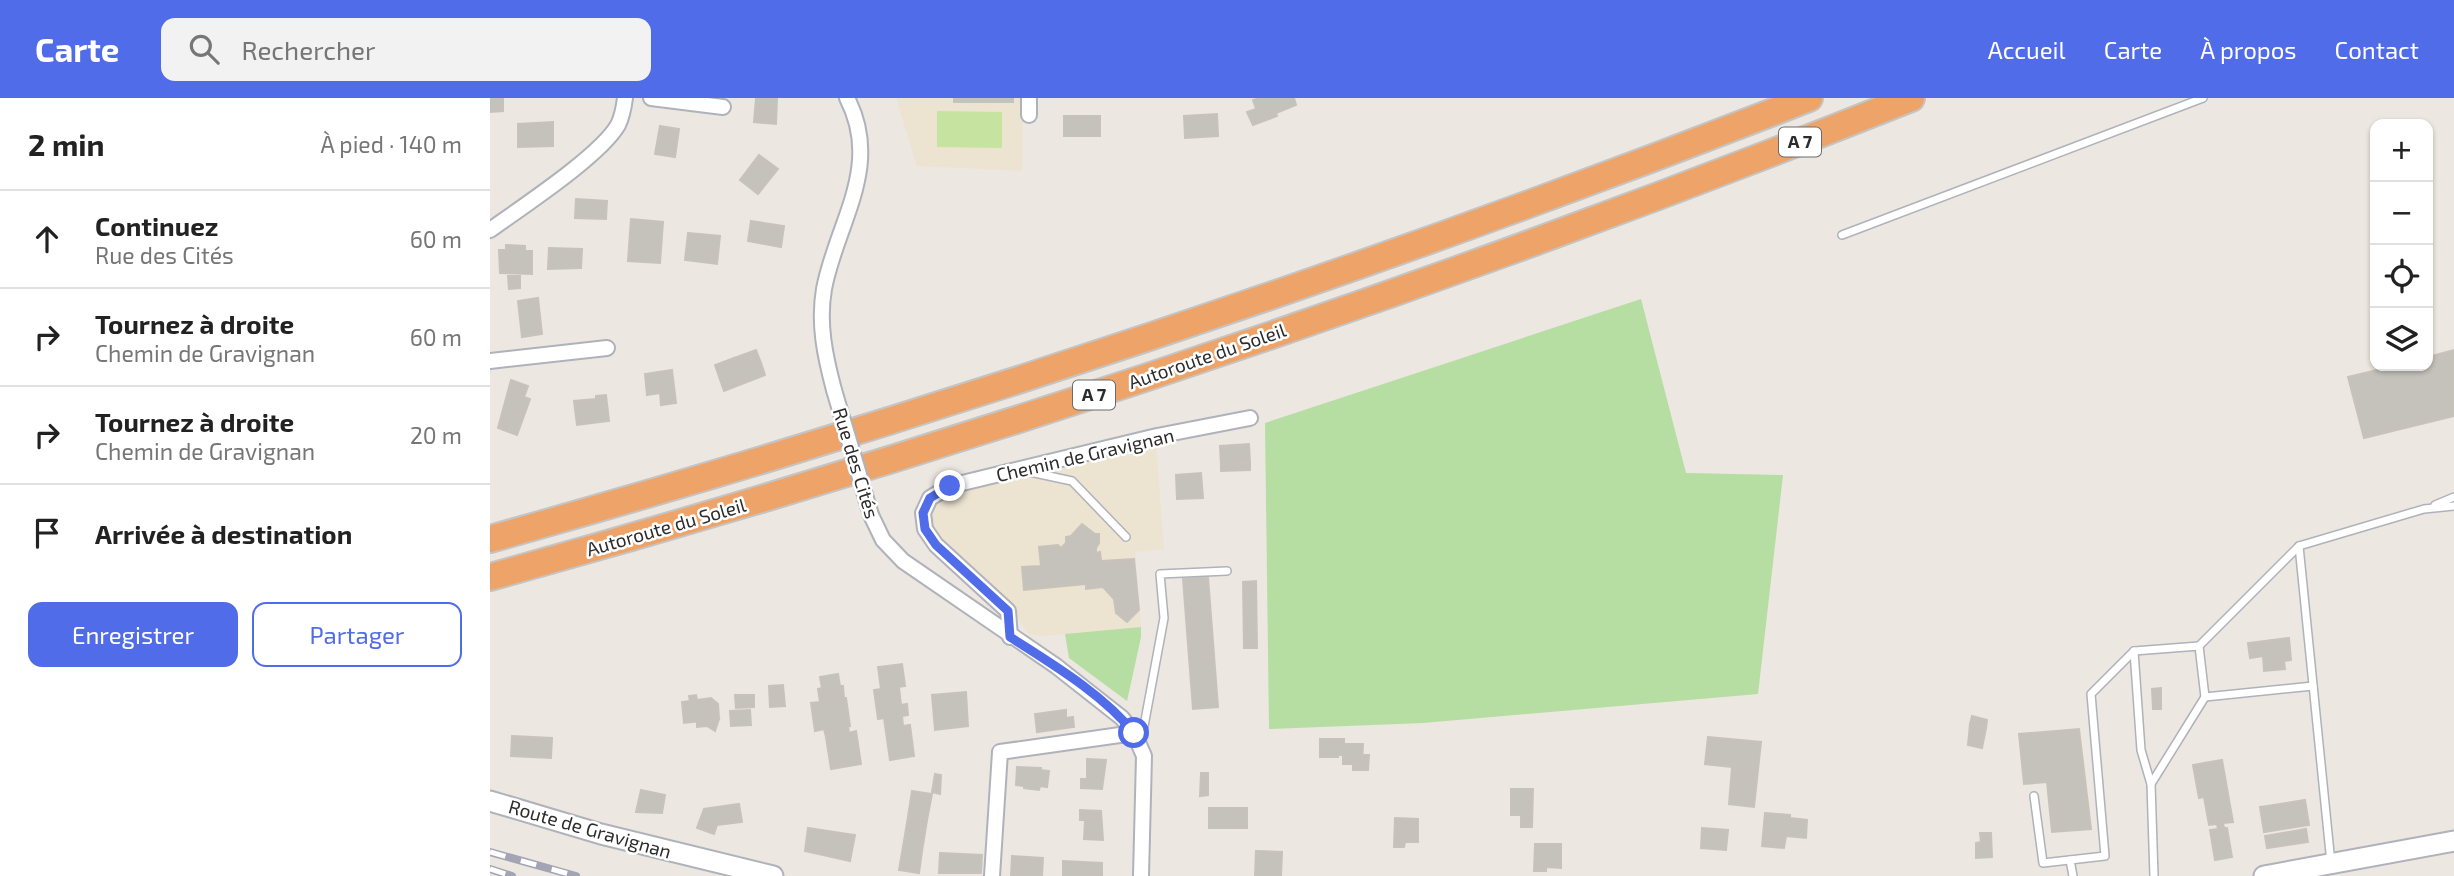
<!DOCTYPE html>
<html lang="fr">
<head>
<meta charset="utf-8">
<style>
	:root { --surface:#fff; --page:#f2f2f2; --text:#222; --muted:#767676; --line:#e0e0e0; --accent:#516ce8 }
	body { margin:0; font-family:"Exo 2",sans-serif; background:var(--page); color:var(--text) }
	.controls { position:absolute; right:21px; top:21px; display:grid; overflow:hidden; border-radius:14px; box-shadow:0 2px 5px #0004 }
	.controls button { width:63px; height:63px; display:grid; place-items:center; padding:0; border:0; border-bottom:2px solid var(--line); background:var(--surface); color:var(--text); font:35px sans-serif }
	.stop { position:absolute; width:21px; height:21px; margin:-16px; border:5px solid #516ce8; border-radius:50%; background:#fff }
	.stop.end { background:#516ce8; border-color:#fff; box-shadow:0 2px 7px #0008 }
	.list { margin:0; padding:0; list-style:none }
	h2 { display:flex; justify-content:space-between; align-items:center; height:91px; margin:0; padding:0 28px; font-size:30px }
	h2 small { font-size:23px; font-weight:400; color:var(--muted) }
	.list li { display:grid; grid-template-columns:46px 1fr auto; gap:21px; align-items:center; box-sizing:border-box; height:98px; padding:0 28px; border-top:2px solid var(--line) }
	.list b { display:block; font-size:26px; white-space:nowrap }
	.list p { margin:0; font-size:23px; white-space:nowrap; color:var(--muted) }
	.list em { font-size:23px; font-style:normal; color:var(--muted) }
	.actions { display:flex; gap:14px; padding:21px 28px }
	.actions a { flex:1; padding:16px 0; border:2px solid var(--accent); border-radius:14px; text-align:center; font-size:24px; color:var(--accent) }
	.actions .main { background:var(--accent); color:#fff }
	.icon { flex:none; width:38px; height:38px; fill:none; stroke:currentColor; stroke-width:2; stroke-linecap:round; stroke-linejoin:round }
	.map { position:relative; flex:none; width:1964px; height:778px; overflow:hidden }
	header { display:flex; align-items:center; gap:42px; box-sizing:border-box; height:98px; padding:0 35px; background:var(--accent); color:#fff }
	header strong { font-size:33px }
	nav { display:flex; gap:38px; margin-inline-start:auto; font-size:24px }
	.search { width:490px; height:63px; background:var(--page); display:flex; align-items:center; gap:18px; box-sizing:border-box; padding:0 24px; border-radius:14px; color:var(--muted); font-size:26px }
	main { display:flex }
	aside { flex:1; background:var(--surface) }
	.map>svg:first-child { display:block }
	.education { fill:#ece3d1 }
	.green { fill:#b6dda2 }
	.pitch { fill:#c6e39f }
	.building { fill:#c5c1bb; stroke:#c8c3ba; stroke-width:2 }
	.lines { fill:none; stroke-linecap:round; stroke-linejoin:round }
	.service-casing { stroke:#b0b2bb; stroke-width:10 }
	.minor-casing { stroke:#b0b2bb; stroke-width:18 }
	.tertiary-casing { stroke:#b0b2bb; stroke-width:23 }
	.motorway-casing { stroke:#c4c4c4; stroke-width:30 }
	.service { stroke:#fff; stroke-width:7 }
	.minor { stroke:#fff; stroke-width:14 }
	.tertiary { stroke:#fff; stroke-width:19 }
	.motorway { stroke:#eea469; stroke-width:26 }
	.rail-casing { stroke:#a3a5b4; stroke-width:8 }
	.rail { stroke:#fff; stroke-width:5; stroke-dasharray:16; stroke-linecap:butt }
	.minor-bridge-casing { stroke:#b0b2bb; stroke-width:18; stroke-linecap:butt }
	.minor-bridge { stroke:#fff; stroke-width:14 }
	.route { stroke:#516ce8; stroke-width:9 }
	.labels { text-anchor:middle; stroke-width:5; stroke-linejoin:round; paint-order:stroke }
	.shield { fill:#fff; stroke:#6b6b6b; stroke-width:2 }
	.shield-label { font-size:18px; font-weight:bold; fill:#2c2c2c }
	.street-label { font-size:19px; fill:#2c2c2c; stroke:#fff }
</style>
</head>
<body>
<header>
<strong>Carte</strong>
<div class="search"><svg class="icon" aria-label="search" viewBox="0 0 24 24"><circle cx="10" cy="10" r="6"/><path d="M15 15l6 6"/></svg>Rechercher</div>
<nav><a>Accueil</a><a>Carte</a><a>À propos</a><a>Contact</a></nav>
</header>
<main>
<aside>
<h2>2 min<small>À pied · 140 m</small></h2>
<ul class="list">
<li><svg class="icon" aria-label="ahead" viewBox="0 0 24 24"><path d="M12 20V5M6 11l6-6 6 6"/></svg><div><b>Continuez</b><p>Rue des Cités</p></div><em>60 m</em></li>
<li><svg class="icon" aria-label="right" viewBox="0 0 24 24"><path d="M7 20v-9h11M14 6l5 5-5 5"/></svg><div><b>Tournez à droite</b><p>Chemin de Gravignan</p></div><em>60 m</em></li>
<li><svg class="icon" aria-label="right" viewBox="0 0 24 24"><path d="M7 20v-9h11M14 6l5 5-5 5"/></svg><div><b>Tournez à droite</b><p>Chemin de Gravignan</p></div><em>20 m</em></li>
<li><svg class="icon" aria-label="arrive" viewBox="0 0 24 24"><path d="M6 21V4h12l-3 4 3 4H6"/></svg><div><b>Arrivée à destination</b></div></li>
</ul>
<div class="actions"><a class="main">Enregistrer</a><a>Partager</a></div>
</aside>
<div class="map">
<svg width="1964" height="778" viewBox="0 0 1964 778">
	<rect width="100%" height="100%" fill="#ece7e0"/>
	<!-- education -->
	<g class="education">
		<path d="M406,0H533L532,73L427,68Z"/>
		<path d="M666,347L674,451L645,454L651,529L553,538L538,536L518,505L445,439L439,427V416L446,402L467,393Z"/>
	</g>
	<!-- green -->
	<g class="green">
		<path d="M1151,201L1196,375L1293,377L1268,596L933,625L779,631L775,325Z"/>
		<path d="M651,529V539L637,603L579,560L575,536Z"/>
	</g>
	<!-- pitch -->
	<path class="pitch" d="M447,13L512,14V50L447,49Z"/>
	<!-- building -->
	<g class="building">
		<path d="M0,0H13V13L0,14Z"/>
		<path d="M266,0L287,1L286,26L264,24Z"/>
		<rect x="464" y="0" width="59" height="4"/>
		<path d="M770,0H804L806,7L786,15L787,18L763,27L757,14L766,11L763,2Z"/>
		<path d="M727,16L728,38L695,40L694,18Z"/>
		<rect x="574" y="18" width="36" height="20"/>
		<path d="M63,24V48L28,49V26Z"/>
		<path d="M170,28L189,31L185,59L165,56Z"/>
		<path d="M269,57L288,71L268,96L250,82Z"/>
		<path d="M86,101L117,103L116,121L85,120Z"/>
		<path d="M141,121L173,124L170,165L138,163Z"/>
		<path d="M261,123L294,128L291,149L258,143Z"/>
		<path d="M198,135L230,138L227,166L195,162Z"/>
		<path d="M16,147L35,148V153H42V176L10,175L9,152H16Z"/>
		<path d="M59,150L92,151L91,170L58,171Z"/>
		<path d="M18,178H30V190L19,191Z"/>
		<path d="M48,200L52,236L32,239L28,203Z"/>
		<path d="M266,252L271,265L263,268L260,259L246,264L244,260Z"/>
		<path d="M1964,252V318L1874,340L1858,279L1904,268H1938V259Z"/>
		<path d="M260,259L263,268L271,265L275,277L234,293L225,267L244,260L246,264Z"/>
		<path d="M182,272L186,305L171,307L170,295L157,297L155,276Z"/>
		<path d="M21,282L38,288L34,299L40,301L27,337L8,330Z"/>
		<path d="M116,297L119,323L87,327L84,303L106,301V298Z"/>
		<path d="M759,346L760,365L731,367L730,348Z"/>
		<path d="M760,365V372L731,373V367Z"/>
		<path d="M711,375L713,400L687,401L686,377Z"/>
		<path d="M592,426L605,436H609V445L606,450V455L610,454L611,463L644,461L649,512L637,524L626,515L624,501L613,489L596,491V486L534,492L532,469L551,468L549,449L568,447L571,450L576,445V439L581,438Z"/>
		<path d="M718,479L728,609L703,611L693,481Z"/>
		<path d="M766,483L767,550H754L753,484Z"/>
		<path d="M1799,540L1801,562L1794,563L1795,571L1774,573L1773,558L1760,560L1758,545Z"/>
		<path d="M412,566L415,588L409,589L411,607L417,606L418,617L412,618L413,628L420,627L424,658L400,662L394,620L388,621L384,592L391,591L388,569Z"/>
		<path d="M348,576L350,588H353L354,600H356L360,628H358L359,635L366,633L371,666L341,671L336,639L334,631L325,633L321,605L330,604L328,591L332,590L330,579Z"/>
		<path d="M293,587L295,608L280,609L279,588Z"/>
		<path d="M1671,590V611H1663L1662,591Z"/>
		<path d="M476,594L478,628L445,632L442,597Z"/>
		<path d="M206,597L207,602L221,600L228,606L229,621L194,625L192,604L200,603L199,598Z"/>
		<path d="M245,597H264V609L246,610Z"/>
		<path d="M260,612L261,627L241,628L240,613Z"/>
		<path d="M576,612V620L583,619L584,629L547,634L545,616Z"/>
		<path d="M1482,618L1497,622L1496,630L1480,626Z"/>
		<path d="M229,621L225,633L217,628L207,629V623Z"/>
		<path d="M1480,626L1496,630L1492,650L1478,647Z"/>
		<path d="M1589,631L1601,731L1562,734L1557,684L1534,686L1529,636Z"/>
		<path d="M22,638L62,640L61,660L21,658Z"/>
		<path d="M1218,639L1271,644L1264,709L1239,706L1242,669L1215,666Z"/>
		<path d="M830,641H854V646H873L872,666H853V657H848V659H830Z"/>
		<path d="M872,657H879L878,672H863V666H872Z"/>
		<path d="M597,661L616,662L612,691L591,690V681H597Z"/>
		<path d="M1732,662L1743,724L1733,725L1734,730H1737L1742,759L1725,762L1720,732L1728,731L1727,726L1719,727L1714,699L1709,700L1703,667Z"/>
		<path d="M527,669L551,670V672L559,673L557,689L550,688L549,692L534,690V688L526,687Z"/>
		<path d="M711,675H718V697L710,698Z"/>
		<path d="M445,676L451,677L450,696L442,694Z"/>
		<path d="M1021,691H1043L1042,729H1031V717H1021Z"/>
		<path d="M151,692L175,697L172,715L146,714Z"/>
		<path d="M422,693L442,696L437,722L418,719Z"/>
		<path d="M1815,702L1819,727L1774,734L1770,709Z"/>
		<path d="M249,706L252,724L227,727L224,736L207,730L214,711Z"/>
		<rect x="719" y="710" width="38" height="20"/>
		<path d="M590,712L611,713L613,742L594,741L595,722H590Z"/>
		<path d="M1275,715L1300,717V720L1317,722L1316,740L1296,738L1294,750L1272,748Z"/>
		<path d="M418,719L437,722L432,753L413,749Z"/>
		<path d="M905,720L928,721V744H915L914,749H904Z"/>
		<path d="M318,730L365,737L360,763L315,753Z"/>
		<path d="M1212,730L1238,732L1236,752L1211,750Z"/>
		<path d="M1816,731L1818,744L1777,750L1775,738Z"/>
		<path d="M1490,735H1501L1502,759L1486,760V745L1491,744Z"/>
		<path d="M1045,746H1071V770L1056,769V773H1044Z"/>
		<path d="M413,749L432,753L429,775L409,772Z"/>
		<path d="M766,753L792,754L791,778H765Z"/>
		<path d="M450,755L492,757L491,775H449Z"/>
		<path d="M522,758L553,760L552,778H521Z"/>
		<path d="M573,763L612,765V778H573Z"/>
	</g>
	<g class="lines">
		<defs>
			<g id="service">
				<path d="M1352,137L1713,0"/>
				<path d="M535,371L540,374L582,383L636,439"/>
				<path d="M1945,407L1964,399"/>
				<path d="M1709,548L1809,448"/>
				<path d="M1644,553L1651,652L1661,686"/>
				<path d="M644,635L654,628L674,520L670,476L737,473"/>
				<path d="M1544,698L1553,765L1615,758L1601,596L1644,553L1709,548L1715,599L1823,588"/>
				<path d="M1580,762L1583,778"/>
				<path d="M1841,765L1809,448L1934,411L1964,408"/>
				<path d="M1664,778L1661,686L1715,599"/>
			</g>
			<g id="minor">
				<path d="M161,0L233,9"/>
				<path d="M539,17V0"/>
				<path d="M0,132C32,109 110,58 128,27C132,19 134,8 135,0"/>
				<path d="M0,263L117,250"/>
				<path d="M344,292C335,258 328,226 334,191C346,126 393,69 357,0"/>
				<path d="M381,417L393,442L413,463L566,568L632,620L644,635L654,658L651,778"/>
				<path d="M520,539L518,513L446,447L435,431L433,415L440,400L460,388L667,338L760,320"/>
				<path d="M502,778L510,654L644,635"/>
			</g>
			<g id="tertiary">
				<path d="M0,703L111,736L283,778"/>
				<path d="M1774,778L1964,743"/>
			</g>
			<g id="motorway">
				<path d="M0,441C447,316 887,169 1319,0"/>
				<path d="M0,479C482,346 957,185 1421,0"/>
			</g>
		</defs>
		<!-- service casing -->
		<use href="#service" class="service-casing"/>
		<!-- minor casing -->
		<use href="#minor" class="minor-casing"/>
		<!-- tertiary casing -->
		<use href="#tertiary" class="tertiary-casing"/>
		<!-- motorway casing -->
		<use href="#motorway" class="motorway-casing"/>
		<!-- service -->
		<use href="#service" class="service"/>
		<!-- minor -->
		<use href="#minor" class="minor"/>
		<!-- tertiary -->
		<use href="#tertiary" class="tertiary"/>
		<!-- motorway -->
		<use href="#motorway" class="motorway"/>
		<defs>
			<g id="rail">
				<path d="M0,754L86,778"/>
				<path d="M0,771L22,778"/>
			</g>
		</defs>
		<!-- rail casing -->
		<use href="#rail" class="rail-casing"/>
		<!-- rail -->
		<use href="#rail" class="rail"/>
		<defs>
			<path id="minor-bridge" d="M344,292L381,417"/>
		</defs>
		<!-- minor-bridge casing -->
		<use href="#minor-bridge" class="minor-bridge-casing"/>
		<!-- minor-bridge -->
		<use href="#minor-bridge" class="minor-bridge"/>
	</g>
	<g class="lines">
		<!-- route -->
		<path class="route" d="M460,388L440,400L433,415L435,431L446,447L518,513L520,539C562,566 613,596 644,635"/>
	</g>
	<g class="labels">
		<!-- shield labels -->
		<g class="shield">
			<rect x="1289" y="29.5" width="42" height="29" rx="5"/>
			<rect x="583" y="282.5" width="42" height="29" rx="5"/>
		</g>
		<g class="shield-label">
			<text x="1310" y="50">A 7</text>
			<text x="604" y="303">A 7</text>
		</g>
		<!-- street labels -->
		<g class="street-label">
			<text transform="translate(717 258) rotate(-19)" y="7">Autoroute du Soleil</text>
			<text transform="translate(595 357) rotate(-13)" y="7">Chemin de Gravignan</text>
			<text transform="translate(366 365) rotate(73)" y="7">Rue des Cités</text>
			<text transform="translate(176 429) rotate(-16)" y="7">Autoroute du Soleil</text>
			<text transform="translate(100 731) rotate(16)" y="7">Route de Gravignan</text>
		</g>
	</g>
</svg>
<div class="controls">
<button>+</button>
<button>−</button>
<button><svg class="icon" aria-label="locate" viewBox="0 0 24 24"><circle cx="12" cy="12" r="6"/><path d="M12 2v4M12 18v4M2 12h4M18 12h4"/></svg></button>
<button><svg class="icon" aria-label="layers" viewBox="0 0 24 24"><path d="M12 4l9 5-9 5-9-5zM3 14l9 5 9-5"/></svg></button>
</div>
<div class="stop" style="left:644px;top:635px"></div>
<div class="stop end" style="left:460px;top:388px"></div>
</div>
</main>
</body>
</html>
